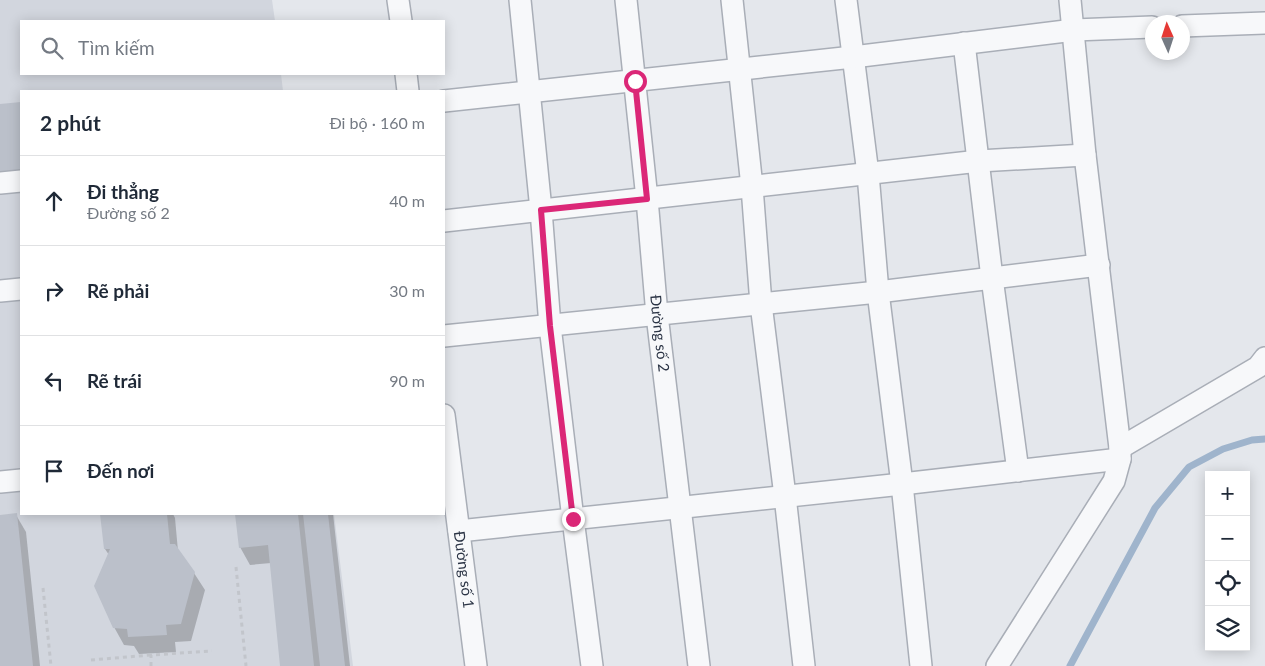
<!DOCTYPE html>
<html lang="vi">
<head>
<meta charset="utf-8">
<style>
	:root { --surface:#fff; --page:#f6f6f7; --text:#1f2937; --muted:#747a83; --line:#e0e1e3 }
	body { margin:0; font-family:Lato,sans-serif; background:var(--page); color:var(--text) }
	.controls { position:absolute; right:15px; bottom:15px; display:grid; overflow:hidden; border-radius:0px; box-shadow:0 2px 12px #0003 }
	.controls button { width:45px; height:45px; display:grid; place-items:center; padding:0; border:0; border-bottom:1px solid var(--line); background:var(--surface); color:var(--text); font:25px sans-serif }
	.compass { position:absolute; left:1145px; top:15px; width:45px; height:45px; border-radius:50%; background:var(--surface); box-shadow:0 2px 12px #0003; rotate:357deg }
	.stop { position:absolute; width:15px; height:15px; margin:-11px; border:4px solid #db2777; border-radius:50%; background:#fff }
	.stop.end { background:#db2777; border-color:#fff; box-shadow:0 1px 5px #0008 }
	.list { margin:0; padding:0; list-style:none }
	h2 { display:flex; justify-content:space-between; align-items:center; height:65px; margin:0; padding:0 20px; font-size:21px }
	h2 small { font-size:16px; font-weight:400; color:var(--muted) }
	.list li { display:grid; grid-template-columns:32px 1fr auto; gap:15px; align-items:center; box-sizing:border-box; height:90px; padding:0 20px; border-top:1px solid var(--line) }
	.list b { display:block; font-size:19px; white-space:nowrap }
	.list p { margin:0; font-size:16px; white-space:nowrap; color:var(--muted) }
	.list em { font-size:16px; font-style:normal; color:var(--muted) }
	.icon { flex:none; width:28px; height:28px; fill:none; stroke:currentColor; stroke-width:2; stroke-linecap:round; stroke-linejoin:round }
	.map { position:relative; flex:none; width:1265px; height:666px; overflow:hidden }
	.search { position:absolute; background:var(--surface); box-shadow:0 2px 12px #0003; left:20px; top:20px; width:425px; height:55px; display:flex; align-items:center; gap:12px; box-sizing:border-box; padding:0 18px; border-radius:0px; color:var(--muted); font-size:19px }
	.panel { position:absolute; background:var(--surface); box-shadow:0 2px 12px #0003; left:20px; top:90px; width:425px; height:425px; border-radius:0px }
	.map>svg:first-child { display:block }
	.built { fill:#d2d6de }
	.shadow { fill:#0003 }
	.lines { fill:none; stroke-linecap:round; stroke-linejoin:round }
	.stream { stroke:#9fb4cc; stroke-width:7 }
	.building { fill:#bbc0ca }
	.minor-casing { stroke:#a9aeb7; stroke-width:24 }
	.path { stroke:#c2c5cb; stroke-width:3; stroke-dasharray:4 4; stroke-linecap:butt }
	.minor { stroke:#f7f8fa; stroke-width:21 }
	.route { stroke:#db2777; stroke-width:6 }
	.labels { text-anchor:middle; stroke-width:4; stroke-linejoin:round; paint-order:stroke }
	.street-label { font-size:15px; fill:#2b3445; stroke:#f4f6f9 }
</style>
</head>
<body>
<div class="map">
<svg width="1265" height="666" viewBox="0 0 1265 666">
	<rect width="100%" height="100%" fill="#e4e7ec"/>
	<!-- built -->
	<path class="built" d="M0,0H272L275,21H21V74H281L283,91H21V514H334L353,666H0Z"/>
	<!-- shadow -->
	<g class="shadow">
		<path d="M21,103V184L0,186V105Z"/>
		<path d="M101,514H173L175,518L178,551L194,573L205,590L191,641L175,642L176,652L139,654L134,646L124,645L114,627L109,555L105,549Z"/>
		<path d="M236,514H333L350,666H282L271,563L250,565L240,547Z"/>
		<path d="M16,515L26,532L40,666H0V516Z"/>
	</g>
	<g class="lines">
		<!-- stream -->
		<path class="stream" d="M1070,666L1155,508L1189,467L1223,449L1252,440L1265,439"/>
	</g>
	<!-- building -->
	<g class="building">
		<path d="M21,102V170L0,172V104Z"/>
		<path d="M17,513L33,666H0V515Z"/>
		<path d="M100,514H167L170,544H175L195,572L181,624L166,625L167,635L128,637L127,629L113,628L94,586L110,549H104Z"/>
		<path d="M235,514H298L314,666H280L268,545L239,548Z"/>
		<path d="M303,514H328L345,666H320Z"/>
	</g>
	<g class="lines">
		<defs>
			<g id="minor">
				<path d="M398,0L401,21"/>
				<path d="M520,0L541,210L550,326L573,519L592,666"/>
				<path id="s1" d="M626,0L647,199L657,315L699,666"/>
				<path d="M732,0L752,187L761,304L785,496L804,666"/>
				<path d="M846,0L868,174L878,292L902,484L921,666"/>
				<path d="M1182,26L1265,23"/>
				<path d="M964,43L992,278L1018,471"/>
				<path d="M406,74L408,91"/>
				<path d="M444,101L853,57L1074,30L1152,27"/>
				<path d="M0,183L21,181"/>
				<path d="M444,221L979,161L1085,155"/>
				<path d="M0,291L21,289"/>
				<path d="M444,336L878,292L1099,265"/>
				<path id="s2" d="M444,415L476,666"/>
				<path d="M1120,448L1258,367L1265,358"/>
				<path d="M0,482L21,480"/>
				<path d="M459,531L902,484L1120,459"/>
				<path d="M997,666L1114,481L1120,459V448L1085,155L1070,0"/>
			</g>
		</defs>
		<!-- minor casing -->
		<use href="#minor" class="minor-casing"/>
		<!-- path -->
		<g class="path">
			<path d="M236,567L246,666"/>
			<path d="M43,588L51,666"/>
			<path d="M91,660L151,655"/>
			<path d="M151,666V655L212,651"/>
		</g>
		<!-- minor -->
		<use href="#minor" class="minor"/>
	</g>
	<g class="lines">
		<!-- route -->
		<path class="route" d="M573,519L550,326L541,210L647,199L635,81"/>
	</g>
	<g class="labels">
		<!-- street labels -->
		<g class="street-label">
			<text dy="5" stroke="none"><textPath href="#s1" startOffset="335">Đường số 2</textPath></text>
			<text dy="5" stroke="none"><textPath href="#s2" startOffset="156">Đường số 1</textPath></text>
		</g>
	</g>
</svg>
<div class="controls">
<button>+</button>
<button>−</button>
<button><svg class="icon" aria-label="locate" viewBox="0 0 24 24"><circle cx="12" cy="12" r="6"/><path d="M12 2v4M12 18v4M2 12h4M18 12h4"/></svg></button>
<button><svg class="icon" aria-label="layers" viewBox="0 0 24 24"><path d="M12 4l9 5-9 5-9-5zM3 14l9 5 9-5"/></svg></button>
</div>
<svg class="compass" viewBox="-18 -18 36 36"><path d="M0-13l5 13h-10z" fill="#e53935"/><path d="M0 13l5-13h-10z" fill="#747a83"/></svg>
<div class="stop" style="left:635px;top:81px"></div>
<div class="stop end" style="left:573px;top:519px"></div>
<div class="search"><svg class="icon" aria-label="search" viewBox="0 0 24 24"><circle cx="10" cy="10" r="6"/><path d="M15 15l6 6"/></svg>Tìm kiếm</div>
<section class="panel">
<h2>2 phút<small>Đi bộ · 160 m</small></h2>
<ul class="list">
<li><svg class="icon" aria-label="ahead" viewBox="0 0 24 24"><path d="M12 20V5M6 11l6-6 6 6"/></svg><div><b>Đi thẳng</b><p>Đường số 2</p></div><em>40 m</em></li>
<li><svg class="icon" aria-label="right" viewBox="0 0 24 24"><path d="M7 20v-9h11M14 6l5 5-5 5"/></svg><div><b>Rẽ phải</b></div><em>30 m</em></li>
<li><svg class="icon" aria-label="left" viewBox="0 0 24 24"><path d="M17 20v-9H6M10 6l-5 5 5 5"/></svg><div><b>Rẽ trái</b></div><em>90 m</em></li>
<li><svg class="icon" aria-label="arrive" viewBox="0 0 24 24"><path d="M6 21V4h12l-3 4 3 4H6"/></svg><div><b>Đến nơi</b></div></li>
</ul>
</section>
</div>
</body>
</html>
